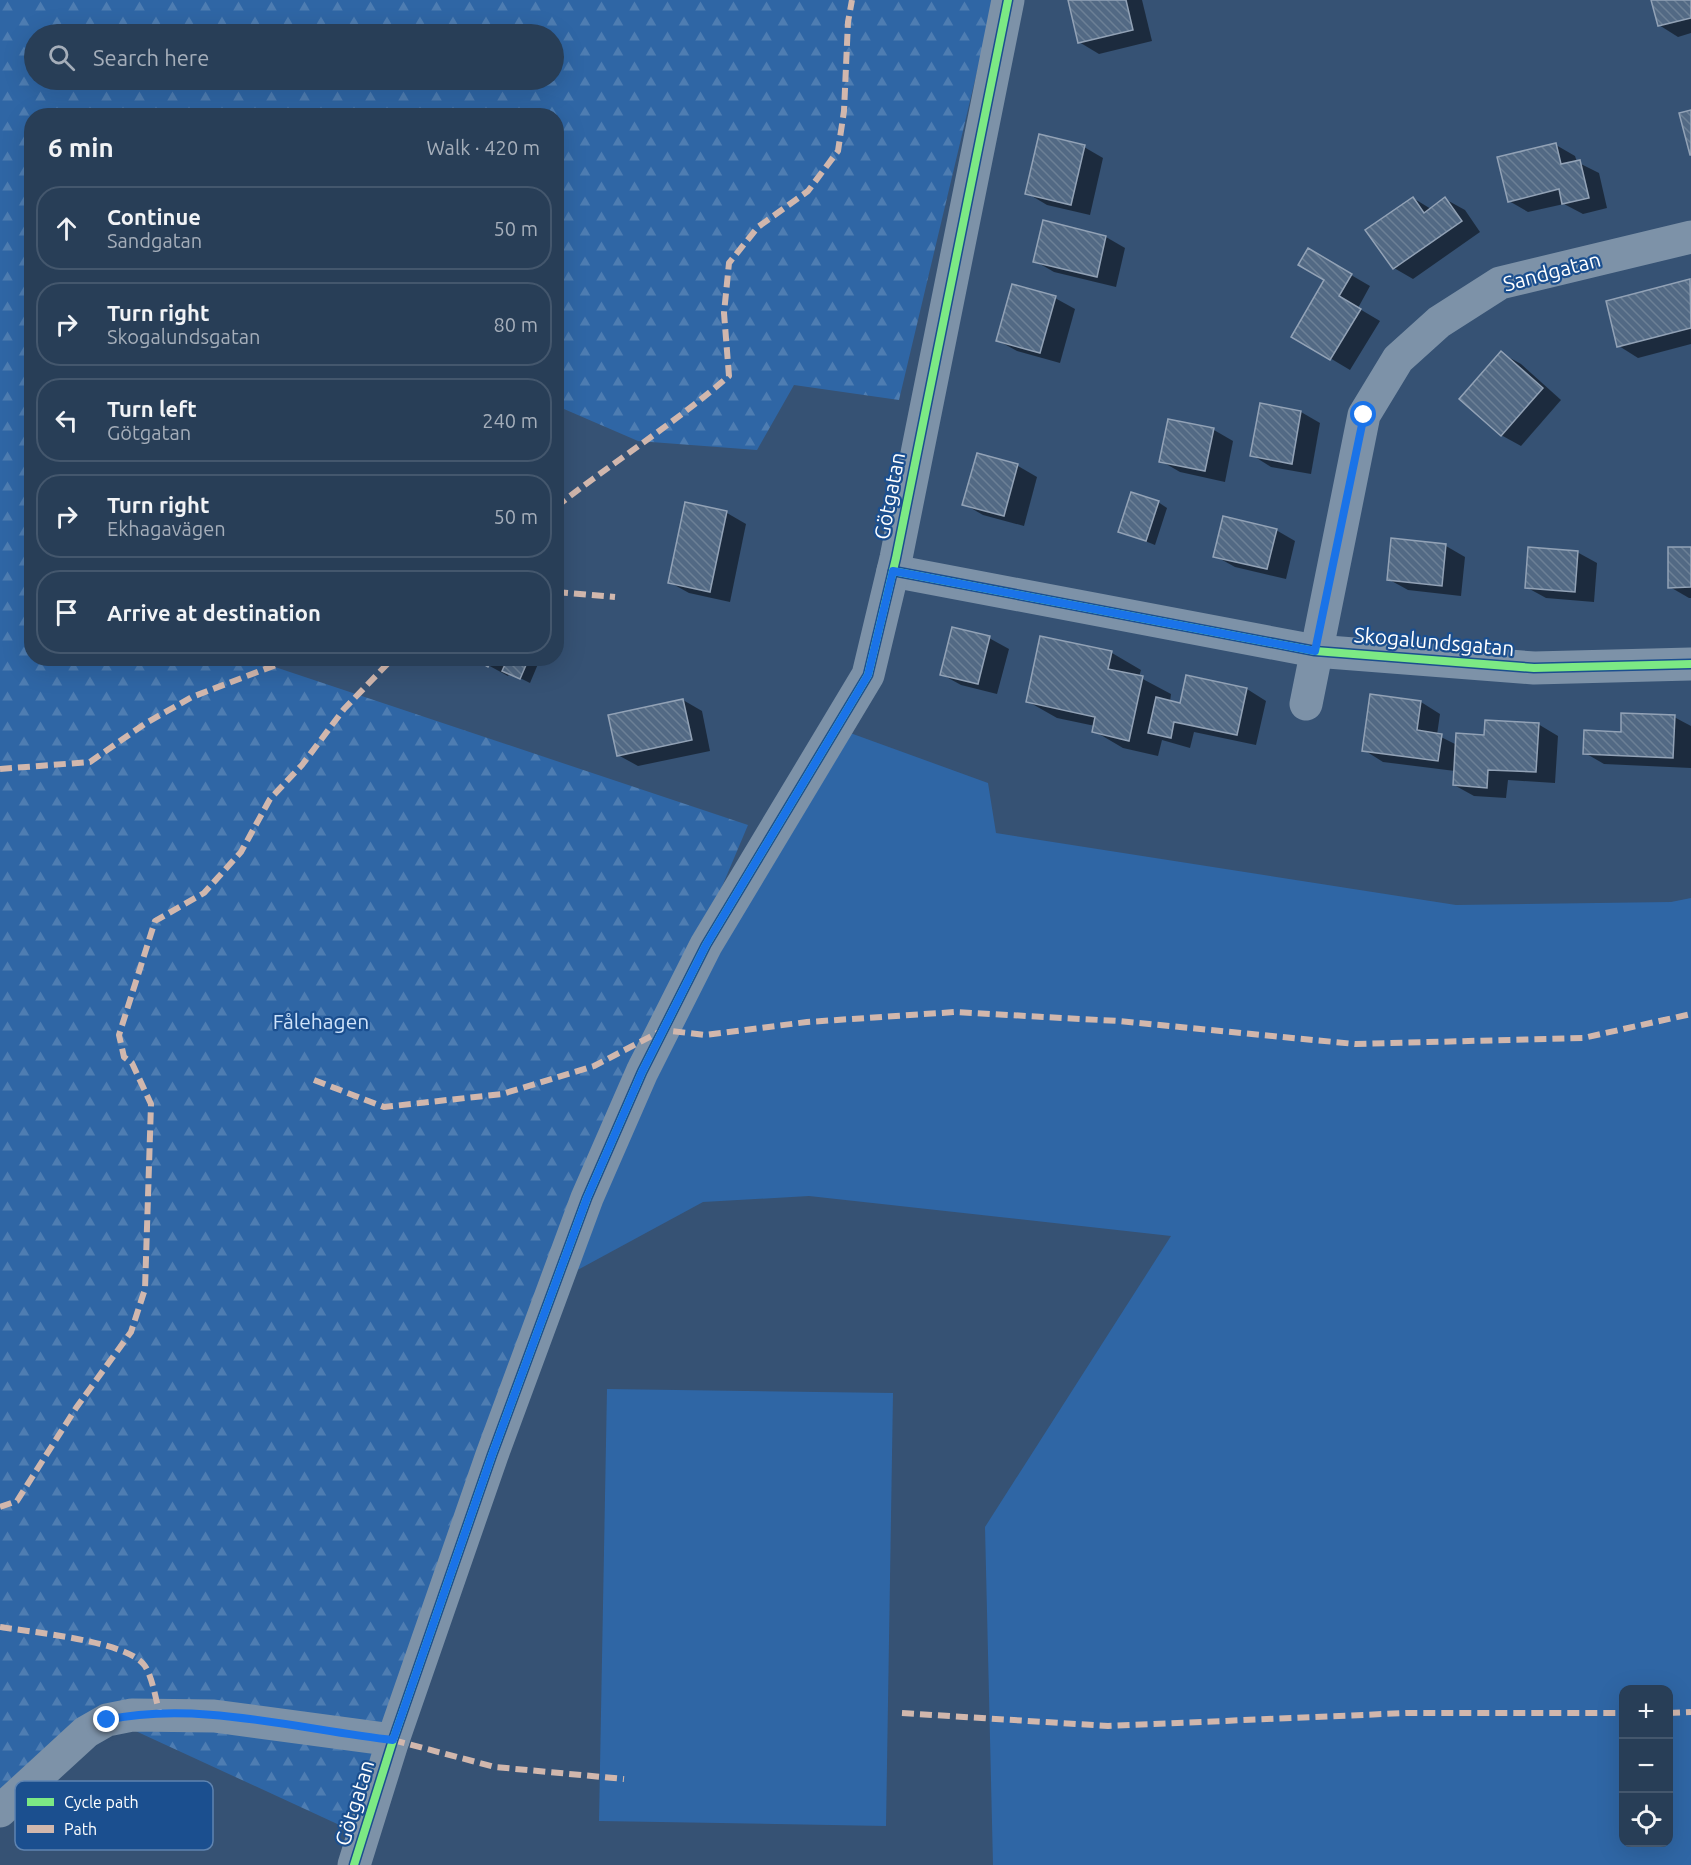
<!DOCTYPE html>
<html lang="en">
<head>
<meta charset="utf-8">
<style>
	:root { --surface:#283e57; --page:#30455d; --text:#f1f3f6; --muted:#a5aeba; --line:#44576d }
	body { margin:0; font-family:Ubuntu,sans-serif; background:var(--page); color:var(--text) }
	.controls { position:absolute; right:18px; bottom:18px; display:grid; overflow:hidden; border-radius:12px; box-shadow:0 6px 24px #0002 }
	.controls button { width:54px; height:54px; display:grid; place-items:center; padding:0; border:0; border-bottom:2px solid var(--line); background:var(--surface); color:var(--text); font:30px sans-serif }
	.stop { position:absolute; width:18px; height:18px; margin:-14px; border:4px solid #1a73e8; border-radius:50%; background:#fff }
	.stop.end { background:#1a73e8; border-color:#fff; box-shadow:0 2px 6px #0008 }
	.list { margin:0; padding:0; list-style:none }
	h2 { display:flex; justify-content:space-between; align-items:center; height:78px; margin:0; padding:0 24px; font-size:26px }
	h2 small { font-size:20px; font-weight:400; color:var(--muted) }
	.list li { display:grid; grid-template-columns:39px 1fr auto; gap:18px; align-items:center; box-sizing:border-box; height:84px; margin:0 12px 12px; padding:0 12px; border:2px solid var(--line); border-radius:24px }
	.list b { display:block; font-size:22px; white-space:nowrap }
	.list p { margin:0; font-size:20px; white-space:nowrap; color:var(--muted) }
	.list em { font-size:20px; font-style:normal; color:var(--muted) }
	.icon { flex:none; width:33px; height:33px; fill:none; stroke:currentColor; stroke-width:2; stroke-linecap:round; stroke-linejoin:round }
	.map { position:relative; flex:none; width:1691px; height:1865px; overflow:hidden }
	.search { position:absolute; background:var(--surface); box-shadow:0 6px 24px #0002; left:24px; top:24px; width:540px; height:66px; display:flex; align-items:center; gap:15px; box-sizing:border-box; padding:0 21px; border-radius:33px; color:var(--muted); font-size:22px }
	.panel { position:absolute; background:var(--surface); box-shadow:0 6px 24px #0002; left:24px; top:108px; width:540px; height:558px; border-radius:24px }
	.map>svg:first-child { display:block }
	.green { fill:#2f66a5; fill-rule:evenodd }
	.forest { fill:url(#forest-firs); fill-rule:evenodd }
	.shadow { fill:#0007 }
	.building { fill:url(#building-back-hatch); stroke:#92a2b6; stroke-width:1.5 }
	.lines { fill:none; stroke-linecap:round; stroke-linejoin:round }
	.street { stroke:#7d92a8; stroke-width:33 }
	.quiet { stroke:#d1b7ad; stroke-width:6; stroke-dasharray:12 6; stroke-linecap:butt }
	.cycleway-casing { stroke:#1b4f8f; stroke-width:11 }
	.cycleway { stroke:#7ce984; stroke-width:8 }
	.route { stroke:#1a73e8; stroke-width:8 }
	.labels { text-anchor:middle; stroke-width:4.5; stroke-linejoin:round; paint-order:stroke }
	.street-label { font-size:21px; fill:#fff; stroke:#1b4f8f }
	.park-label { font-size:21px; fill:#cfe3fa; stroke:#1b4f8f }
	.key { fill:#1b4f8f; stroke:#5f84b1; stroke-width:1.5 }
	.key-label { font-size:16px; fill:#fff }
</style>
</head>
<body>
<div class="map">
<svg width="1691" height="1865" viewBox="0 0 1691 1865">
	<defs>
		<pattern id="forest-firs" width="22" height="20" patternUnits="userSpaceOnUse" patternTransform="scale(1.5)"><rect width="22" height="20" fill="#2f66a5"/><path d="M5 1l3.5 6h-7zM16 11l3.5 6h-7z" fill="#4e7db2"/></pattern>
		<pattern id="building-back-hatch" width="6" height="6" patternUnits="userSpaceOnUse" patternTransform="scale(1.5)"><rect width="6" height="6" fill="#526984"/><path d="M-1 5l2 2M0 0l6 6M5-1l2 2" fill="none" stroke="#6c8096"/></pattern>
	</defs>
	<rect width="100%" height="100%" fill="#365274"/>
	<!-- green -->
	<g class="green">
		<path d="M842,730L988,783L996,833L1456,905L1671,902L1691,898V1865H993L985,1527L1171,1236L809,1196L703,1202L572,1273L643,1079ZM1624,1690H1668V1842H1624Z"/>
		<path d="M607,1389L893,1393L886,1826L599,1821Z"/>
	</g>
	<!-- forest -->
	<path class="forest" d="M0,0H994L899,400L794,385L757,450L638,441L557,406L556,116H32V658L251,659L748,825L683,979L346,1828L116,1722L0,1796ZM34,34H554V80H34Z"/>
	<!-- shadow -->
	<g class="shadow">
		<path d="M1070,0H1142L1152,41L1099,54L1079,42Z"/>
		<path d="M1653,0H1691V33L1678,37L1659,25Z"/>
		<path d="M1556,145L1575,156L1577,162L1599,173L1607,208L1583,214L1564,204L1528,212L1509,201Z"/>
		<path d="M1084,147L1103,158L1090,215L1047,205L1027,193Z"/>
		<path d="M1413,198L1431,209L1445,199L1465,210L1480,232L1413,279L1394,268Z"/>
		<path d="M1044,222L1106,237L1125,248L1116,287L1054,272L1035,261Z"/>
		<path d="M1308,250L1370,286L1358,308L1380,321L1350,370L1293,336L1326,279Z"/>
		<path d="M1690,281L1691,344L1638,358L1619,346L1608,302Z"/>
		<path d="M1055,298L1075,309L1060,363L1017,351L997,340Z"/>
		<path d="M1501,353L1521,364L1561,400L1521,446L1501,435Z"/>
		<path d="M1261,405L1301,412L1320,423L1311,474L1271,467L1252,455Z"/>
		<path d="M1169,421L1214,430L1233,441L1225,482L1180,472L1161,461Z"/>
		<path d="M978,455L1018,466L1037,477L1024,526L983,515L964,504Z"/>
		<path d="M1158,502L1167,508L1155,545L1120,531Z"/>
		<path d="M686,504L727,513L746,524L730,602L689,593L669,582Z"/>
		<path d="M1276,530L1295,541L1286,579L1235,567L1215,556Z"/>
		<path d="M1393,539L1446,546L1465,557L1461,596L1408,590L1388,579Z"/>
		<path d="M1691,548V598H1689L1670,587Z"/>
		<path d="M1577,552L1597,563L1594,602L1546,598L1526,587Z"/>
		<path d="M989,638L1009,649L997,694L961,685L941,674Z"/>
		<path d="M1112,653L1141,670L1139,677L1171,694L1170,702L1182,704L1247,689L1266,701L1256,745L1194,732L1190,748L1162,740L1158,756L1123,748L1094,731L1095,726L1057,718L1027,701Z"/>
		<path d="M475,658H529L538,664L530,683L510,673L508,676Z"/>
		<path d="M683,700L702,711L710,751L638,766L618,755Z"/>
		<path d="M1421,702L1440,714L1437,735L1457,745L1538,724L1558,736L1555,783L1508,780L1506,798L1474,796L1454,785L1455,771L1383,762L1364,750Z"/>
		<path d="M1674,717L1691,726V768L1604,764L1585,753L1622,733Z"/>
	</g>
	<!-- building -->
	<g class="building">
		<path d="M1068,0H1126L1133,30L1078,43Z"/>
		<path d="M1651,0H1691V18L1658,26Z"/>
		<path d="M1691,110V155H1690L1679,113Z"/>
		<path d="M1039,134L1085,145L1071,205L1025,194Z"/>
		<path d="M1556,143L1561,164L1580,160L1589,198L1562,204L1559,189L1508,202L1497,157Z"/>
		<path d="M1413,197L1424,213L1445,197L1462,221L1393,269L1365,230Z"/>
		<path d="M1043,220L1106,236L1097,277L1033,262Z"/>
		<path d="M1308,248L1352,274L1339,296L1361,309L1330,360L1291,337L1324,280L1298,265Z"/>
		<path d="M1690,279L1691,328L1617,347L1606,301Z"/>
		<path d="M1012,284L1056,296L1040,353L996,341Z"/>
		<path d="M1501,351L1543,388L1501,436L1459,399Z"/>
		<path d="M1260,403L1301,411L1292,464L1250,456Z"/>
		<path d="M1168,419L1214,428L1205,471L1159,462Z"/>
		<path d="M977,453L1018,464L1004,516L962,505Z"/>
		<path d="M1131,492L1159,501L1146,541L1118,532Z"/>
		<path d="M685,502L727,511L710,592L668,583Z"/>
		<path d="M1223,516L1277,529L1267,569L1213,557Z"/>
		<path d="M1391,538L1446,544L1442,586L1387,580Z"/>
		<path d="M1528,547L1578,551L1575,592L1525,588Z"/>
		<path d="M1668,547H1691V587L1668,588Z"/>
		<path d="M952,627L990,636L978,684L940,675Z"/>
		<path d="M1040,636L1112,651L1108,669L1143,676L1129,741L1092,732L1095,717L1026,702Z"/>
		<path d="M473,658H492L488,667Z"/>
		<path d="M508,658H529L520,679L502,671Z"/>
		<path d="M1186,675L1247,688L1237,735L1174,722L1171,738L1148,733L1156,697L1180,703Z"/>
		<path d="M1370,694L1421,701L1417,730L1442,734L1438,761L1362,751Z"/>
		<path d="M683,699L692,740L617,756L608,715Z"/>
		<path d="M1621,713L1675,715L1673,758L1583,754L1584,730L1621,732Z"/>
		<path d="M1485,720L1539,723L1536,772L1488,770L1487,788L1453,785L1456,733L1484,735Z"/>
	</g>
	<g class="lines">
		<!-- street -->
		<g class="street">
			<path d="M893,571L1315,651L1534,668L1691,664"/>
			<path d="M1306,704L1364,415L1398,359L1439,322L1500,283L1691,237"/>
			<path d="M0,1811L86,1732L107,1720L132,1715L214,1716L393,1740"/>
			<path d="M354,1865L393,1740L492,1455L587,1198L642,1072L706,945L868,675L896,558L1008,0"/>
		</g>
		<!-- quiet -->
		<g class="quiet">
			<path d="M556,507C613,462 675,423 729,376L724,313L729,263L758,227L808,191L838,151L844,111L848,22L852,0"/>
			<path d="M556,592L615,597"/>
			<path d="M0,769L90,762L146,723L192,697L294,658"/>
			<path d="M314,1080L384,1107L502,1094L594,1066L663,1030L705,1035L807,1022L955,1012L1118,1021L1355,1044L1583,1038L1691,1014"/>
			<path d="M0,1507L17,1501L76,1408L131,1332L145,1289L151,1104L132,1063L124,1057L119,1035L155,921L204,893L241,852L270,799L302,765L344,709L393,658"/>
			<path d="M0,1627C30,1632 129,1641 145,1666C153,1679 156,1701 160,1715"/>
			<path d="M902,1713L1108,1726L1407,1713H1624"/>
			<path d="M1668,1713L1691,1712"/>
			<path d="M393,1740L495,1767L624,1779"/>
		</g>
		<defs>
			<g id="cycleway">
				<path d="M893,571L1315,651L1534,668L1691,664"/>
				<path d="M354,1865L393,1740L492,1455L587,1198L642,1072L706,945L868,675L896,558L1008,0"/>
			</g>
		</defs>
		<!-- cycleway casing -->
		<use href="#cycleway" class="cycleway-casing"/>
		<!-- cycleway -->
		<use href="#cycleway" class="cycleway"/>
	</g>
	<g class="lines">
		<!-- route -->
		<path class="route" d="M107,1720C197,1700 302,1730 393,1740L492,1455L587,1198L642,1072L706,945L868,675L893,571L1315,651L1364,415"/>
	</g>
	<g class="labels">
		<!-- street labels -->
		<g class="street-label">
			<text transform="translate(1552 272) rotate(-15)" y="7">Sandgatan</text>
			<text transform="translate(890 496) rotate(-79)" y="7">Götgatan</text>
			<text transform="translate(1434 642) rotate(5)" y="7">Skogalundsgatan</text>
			<text transform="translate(355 1803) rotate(-73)" y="7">Götgatan</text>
		</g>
		<!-- park labels -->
		<g class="park-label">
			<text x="321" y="1029">Fålehagen</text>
		</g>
	</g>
	<!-- legend -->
	<rect x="15" y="1781" width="198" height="69" rx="9" class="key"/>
	<rect x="27" y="1798" width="27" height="8" fill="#7ce984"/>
	<rect x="27" y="1825" width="27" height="8" fill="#d1b7ad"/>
	<g class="key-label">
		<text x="64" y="1808">Cycle path</text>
		<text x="64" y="1835">Path</text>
	</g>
</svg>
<div class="controls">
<button>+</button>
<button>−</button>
<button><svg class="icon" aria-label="locate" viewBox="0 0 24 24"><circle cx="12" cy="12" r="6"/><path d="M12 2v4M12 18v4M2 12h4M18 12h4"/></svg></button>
</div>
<div class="stop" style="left:1364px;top:415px"></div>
<div class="stop end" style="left:107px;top:1720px"></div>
<div class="search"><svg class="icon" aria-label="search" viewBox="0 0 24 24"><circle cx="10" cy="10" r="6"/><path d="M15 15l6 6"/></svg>Search here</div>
<section class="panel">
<h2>6 min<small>Walk · 420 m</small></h2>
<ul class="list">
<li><svg class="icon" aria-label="ahead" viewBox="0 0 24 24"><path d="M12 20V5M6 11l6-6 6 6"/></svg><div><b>Continue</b><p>Sandgatan</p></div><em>50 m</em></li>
<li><svg class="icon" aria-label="right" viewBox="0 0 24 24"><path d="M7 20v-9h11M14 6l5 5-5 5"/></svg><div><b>Turn right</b><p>Skogalundsgatan</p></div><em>80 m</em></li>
<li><svg class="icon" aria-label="left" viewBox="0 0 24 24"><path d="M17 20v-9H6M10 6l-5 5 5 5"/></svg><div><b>Turn left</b><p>Götgatan</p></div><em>240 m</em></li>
<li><svg class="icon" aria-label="right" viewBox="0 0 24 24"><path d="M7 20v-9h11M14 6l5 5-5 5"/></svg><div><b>Turn right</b><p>Ekhagavägen</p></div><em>50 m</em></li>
<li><svg class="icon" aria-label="arrive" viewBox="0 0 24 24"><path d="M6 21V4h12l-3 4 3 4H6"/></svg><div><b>Arrive at destination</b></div></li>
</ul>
</section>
</div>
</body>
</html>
